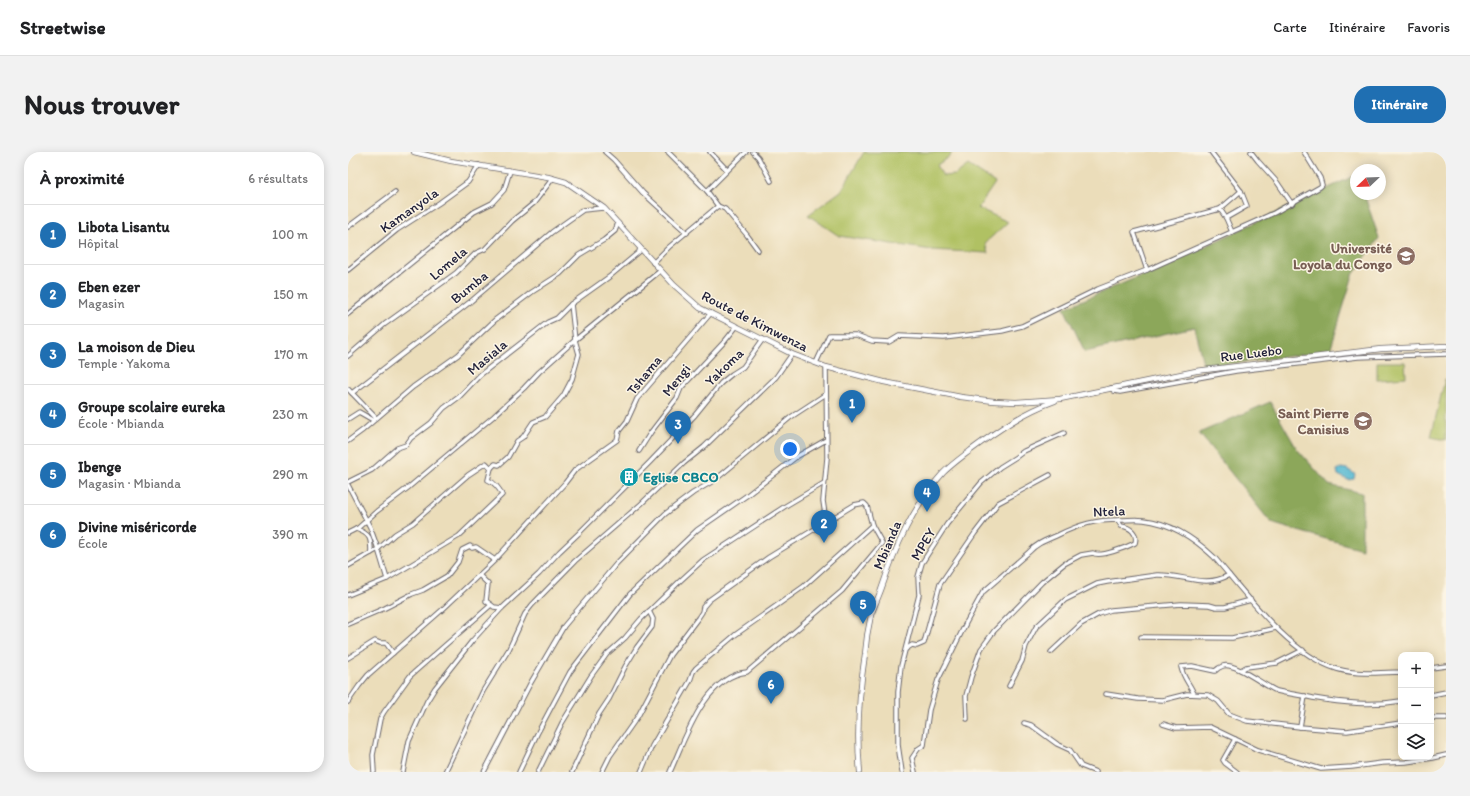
<!DOCTYPE html>
<html lang="fr">
<head>
<meta charset="utf-8">
<style>
	:root { --surface:#fff; --page:#f2f2f2; --text:#202124; --muted:#757577; --line:#e0e0e0; --accent:#1f6fb2 }
	body { margin:0; font-family:Itim,sans-serif; background:var(--page); color:var(--text) }
	.controls { position:absolute; right:12px; bottom:12px; display:grid; overflow:hidden; border-radius:8px; box-shadow:0 2px 10px #0003 }
	.controls button { width:36px; height:36px; display:grid; place-items:center; padding:0; border:0; border-bottom:1px solid var(--line); background:var(--surface); color:var(--text); font:20px sans-serif }
	.compass { position:absolute; left:1002px; top:12px; width:36px; height:36px; border-radius:50%; background:var(--surface); box-shadow:0 2px 10px #0003; rotate:247deg }
	.you { position:absolute; left:442px; top:297px; width:14px; height:14px; margin:-10px; border:3px solid #fff; border-radius:50%; background:#1a73e8; box-shadow:0 0 0 6px #1a73e833 }
	.badge { display:grid; place-items:center; width:26px; height:26px; border-radius:50%; background:var(--accent); color:#fff; font-size:13px; font-weight:700 }
	.pin { position:absolute; translate:-50% -33px; filter:drop-shadow(0 1px 2px #0008) }
	.pin::after { content:''; position:absolute; top:21px; width:14px; height:12px; background:inherit; clip-path:polygon(0 0,100% 0,50% 100%) }
	.list { margin:0; padding:0; list-style:none }
	h2 { display:flex; justify-content:space-between; align-items:center; height:52px; margin:0; padding:0 16px; font-size:17px }
	h2 small { font-size:13px; font-weight:400; color:var(--muted) }
	.list li { display:grid; grid-template-columns:26px 1fr auto; gap:12px; align-items:center; box-sizing:border-box; height:60px; padding:0 16px; border-top:1px solid var(--line) }
	.list b { display:block; font-size:15px; white-space:nowrap }
	.list p { margin:0; font-size:13px; white-space:nowrap; color:var(--muted) }
	.list em { font-size:13px; font-style:normal; color:var(--muted) }
	.icon { flex:none; width:22px; height:22px; fill:none; stroke:currentColor; stroke-width:2; stroke-linecap:round; stroke-linejoin:round }
	.map { position:relative; flex:none; width:1098px; height:620px; overflow:hidden; border-radius:16px }
	header { display:flex; align-items:center; gap:24px; box-sizing:border-box; height:56px; padding:0 20px; background:var(--surface); border-bottom:1px solid var(--line) }
	header strong { font-size:19px }
	nav { display:flex; gap:22px; margin-inline-start:auto; font-size:14px }
	.intro { display:flex; align-items:center; justify-content:space-between; box-sizing:border-box; height:96px; padding:0 24px }
	h1 { margin:0; font-size:28px }
	.button { padding:10px 18px; border-radius:16px; background:var(--accent); color:#fff; font-size:14px; font-weight:700 }
	main { display:flex; gap:24px; padding:0 24px }
	aside { flex:1; background:var(--surface); border-radius:16px; box-shadow:0 2px 10px #0003 }
	.map>svg:first-child { display:block }
	.green { fill:#b0c164; stroke:#697250 }
	.forest { fill:#8ca75a; stroke:#57644a }
	.water { fill:#53b8d1; stroke:#3a6d86 }
	.lines { fill:none; stroke-linecap:round; stroke-linejoin:round }
	.minor-casing { stroke:#686367; stroke-width:5.5 }
	.tertiary-casing { stroke:#686367; stroke-width:6 }
	.minor { stroke:#fff; stroke-width:3.5 }
	.tertiary { stroke:#fff; stroke-width:4.5 }
	.labels { text-anchor:middle; stroke-width:3; stroke-linejoin:round; paint-order:stroke }
	.street-label { font-size:14px; fill:#22223b; stroke:#fcf5e5 }
	.education-label { font-size:14px; font-weight:bold; fill:#785e54; stroke:#fcf5e5; text-anchor:end }
	.culture-label { font-size:14px; font-weight:bold; fill:#0d838f; stroke:#fcf5e5; text-anchor:start }
</style>
</head>
<body>
<header>
<strong>Streetwise</strong>
<nav><a>Carte</a><a>Itinéraire</a><a>Favoris</a></nav>
</header>
<div class="intro"><h1>Nous trouver</h1><a class="button">Itinéraire</a></div>
<main>
<aside>
<h2>À proximité<small>6 résultats</small></h2>
<ul class="list">
<li><span class="badge">1</span><div><b>Libota Lisantu</b><p>Hôpital</p></div><em>100 m</em></li>
<li><span class="badge">2</span><div><b>Eben ezer</b><p>Magasin</p></div><em>150 m</em></li>
<li><span class="badge">3</span><div><b>La moison de Dieu</b><p>Temple · Yakoma</p></div><em>170 m</em></li>
<li><span class="badge">4</span><div><b>Groupe scolaire eureka</b><p>École · Mbianda</p></div><em>230 m</em></li>
<li><span class="badge">5</span><div><b>Ibenge</b><p>Magasin · Mbianda</p></div><em>290 m</em></li>
<li><span class="badge">6</span><div><b>Divine miséricorde</b><p>École</p></div><em>390 m</em></li>
</ul>
</aside>
<div class="map">
<svg width="1098" height="620" viewBox="0 0 1098 620">
	<rect width="100%" height="100%" fill="#fcf5e5"/>
	<filter id="ink" filterUnits="userSpaceOnUse"><feTurbulence type="fractalNoise" baseFrequency=".025" numOctaves="2"/><feDisplacementMap in="SourceGraphic" scale="8" xChannelSelector="R" yChannelSelector="G"/><feConvolveMatrix kernelMatrix="1 2 1 2 8 2 1 2 1" color-interpolation-filters="sRGB"/></filter>
	<filter id="wash" filterUnits="userSpaceOnUse"><feTurbulence type="fractalNoise" baseFrequency=".012" numOctaves="4" result="noise"/><feDisplacementMap in="SourceGraphic" scale="16" xChannelSelector="R" yChannelSelector="G"/><feGaussianBlur stdDeviation="0.9" result="paint"/><feColorMatrix in="noise" values="0 0 0 0 0 0 0 0 0 0 0 0 0 0 0 0 0 1.4 0 .05"/><feComposite in="paint" operator="in"/></filter>
	<g filter="url(#wash)">
		<rect width="100%" height="100%" fill="#ebddba"/>
		<!-- green -->
		<g class="green">
			<path d="M516,0H604L602,4L589,13L595,24L607,23L620,13L647,31L630,56L660,70L637,91L640,101L584,98L491,84L460,63L493,39Z"/>
			<path d="M1029,210H1057L1058,225L1029,227Z"/>
			<path d="M1097,227H1098V288L1083,285Z"/>
		</g>
		<!-- forest -->
		<g class="forest">
			<path d="M1008,23V42H1016L1031,86L1005,123L982,199L856,215L846,175L737,200L716,156L809,117Z"/>
			<path d="M922,250L949,297L981,333L1014,341V397L957,381L923,371L851,281Z"/>
		</g>
		<!-- water -->
		<path class="water" d="M993,316L999,317L1007,322L1006,327L1000,328L990,323L989,318Z"/>
	</g>
	<g filter="url(#ink)">
		<g class="lines">
			<defs>
				<g id="minor">
					<path d="M257,0L266,8L295,41L339,81"/>
					<path d="M320,0L359,39L370,54L377,57L399,83L410,98"/>
					<path d="M362,0L379,18"/>
					<path d="M405,0L410,5L423,29"/>
					<path d="M863,0L893,39L899,54L878,66L884,80"/>
					<path d="M903,0L910,9L929,30L944,52"/>
					<path d="M359,39L398,0"/>
					<path d="M872,57L878,66"/>
					<path d="M0,75L47,40"/>
					<path d="M305,111L321,95L370,54"/>
					<path d="M0,118L49,78L91,51L120,30L131,13"/>
					<path d="M799,118L786,80L872,57L893,39"/>
					<path d="M0,162L126,60L144,51L156,38L162,19"/>
					<path d="M0,204L37,172L108,121L128,101L137,97L164,69L186,51L205,26"/>
					<path d="M468,211L481,183H508L524,189L541,190L551,184L596,186L654,179L674,174L750,137L799,118L926,61L972,35L974,33L972,26L956,0"/>
					<path d="M763,236L766,239L772,240L888,219L1010,205L1098,202"/>
					<path d="M0,237L28,266"/>
					<path d="M4,241L122,150L204,80L235,58L255,56"/>
					<path d="M0,267L11,260L25,268"/>
					<path d="M0,289L15,278L65,235L110,203L147,168L184,140L212,122L231,103L256,88L267,79L270,71"/>
					<path d="M291,299L303,280L329,246L333,236L377,189L389,174"/>
					<path d="M0,330L24,318L49,296L58,293L63,286L83,271L96,256L111,245L132,223L200,170L209,166L223,152L261,125L291,100L292,96"/>
					<path d="M0,333L22,375L30,397L39,427"/>
					<path d="M478,369L475,349L479,306L478,215"/>
					<path d="M8,377C23,382 23,387 23,401"/>
					<path d="M0,381L10,376L29,359L61,335L122,284L146,264L176,236L191,220L227,188L312,119"/>
					<path d="M0,414L30,397L47,382L65,371L120,323L138,311L143,316L147,312L151,313L160,305L169,289L175,285L185,270L197,265L215,244L224,227L231,202L227,188L223,152"/>
					<path d="M131,423L140,432L138,449L146,455L154,456"/>
					<path d="M0,443L39,427L111,384L154,343C152,337 146,330 140,328L143,316"/>
					<path d="M0,472L37,456L64,442L75,438L99,424L110,410L114,398L122,394L124,396L128,395L147,408"/>
					<path d="M793,485L884,486L928,476"/>
					<path d="M558,497L564,493L569,494L576,491L592,432L627,381L650,351L702,323"/>
					<path d="M703,500L733,472L751,462L763,458L833,452L861,453L868,455H877L903,448"/>
					<path d="M0,506L27,489L32,491H38L45,501"/>
					<path d="M1083,516L1098,514"/>
					<path d="M893,518L898,515L929,511L955,498"/>
					<path d="M661,534L674,509L678,494L688,475L717,448L749,432L759,430L809,423C835,422 857,437 881,423"/>
					<path d="M758,542L790,547L815,548L839,542L860,543L870,549L881,562L899,569L952,575L999,579L1053,571"/>
					<path d="M846,542C842,532 835,526 833,515L844,514L867,519C869,517 872,515 875,514C887,510 916,534 929,539C941,542 953,543 965,546C995,551 1023,554 1053,549"/>
					<path d="M1083,543L1098,540"/>
					<path d="M0,550L11,534L20,523L94,458L146,409L217,331L227,318L269,288L271,279L279,269L289,247L363,161"/>
					<path d="M1083,566H1098"/>
					<path d="M619,567L618,544L623,525L633,497L646,479L694,430L716,412L733,403L745,401C752,406 779,395 787,391C790,381 782,375 773,374L770,368"/>
					<path d="M676,571L683,573L709,592L722,598L733,614L748,620"/>
					<path d="M815,572L828,576L862,575L910,598L973,617L1004,615L1034,611L1058,610L1085,606L1098,603"/>
					<path d="M952,575L957,544"/>
					<path d="M887,587L875,608L877,611L889,620"/>
					<path d="M26,620L25,603L32,567L36,560L62,524L143,453"/>
					<path d="M55,620L61,589L79,549L87,536L124,489L154,456L191,422L211,400L230,382L302,310L347,263L373,231L384,222L395,215L415,187"/>
					<path d="M97,620L135,539L161,497L177,462L184,453L227,409L293,352L336,311L356,295L428,225L444,202"/>
					<path d="M136,620L182,532L216,474L269,411L317,362L345,341L367,328L443,265L478,242"/>
					<path d="M171,620L189,582L222,520L282,442L349,378L398,344L448,305L478,288"/>
					<path d="M190,620L214,571L243,524L259,502L277,486L293,467L332,429L355,408L439,353L476,331"/>
					<path d="M224,620L251,562L261,547L277,515L289,495L304,475L305,467L301,459"/>
					<path d="M254,620L262,604L290,564L322,503L350,466L354,460L355,455L361,448L421,405L506,353L516,351L519,354L524,373L534,391L494,439L399,520C357,524 337,587 322,620"/>
					<path d="M293,620L304,594L342,529L345,520L348,516L387,483L455,435L524,373"/>
					<path d="M554,620L550,593V540L553,514L571,443L570,425L574,411L599,372L633,331L652,315L668,305L676,299L716,281"/>
					<path d="M567,620L564,606L570,597L576,593L581,558L590,528L618,471L635,440L681,400C689,391 699,388 710,383C732,372 747,368 772,368C780,368 788,367 796,368C822,371 847,387 866,405C897,441 942,503 989,517C1009,523 1032,521 1053,520"/>
				</g>
				<g id="tertiary">
					<path d="M66,0L103,9L200,25L218,30L256,56L326,133L352,156L444,202L478,215L536,230L613,245L646,249L668,250L712,247L848,219L1033,197L1098,194"/>
					<path d="M512,620C508,580 511,542 517,502C518,489 520,476 523,463C526,455 530,446 533,438C547,396 565,354 595,321C604,312 614,305 623,298C650,278 676,260 707,249"/>
				</g>
			</defs>
			<!-- minor casing -->
			<use href="#minor" class="minor-casing"/>
			<!-- tertiary casing -->
			<use href="#tertiary" class="tertiary-casing"/>
			<!-- minor -->
			<use href="#minor" class="minor"/>
			<!-- tertiary -->
			<use href="#tertiary" class="tertiary"/>
		</g>
	</g>
	<!-- icons -->
	<defs>
		<symbol id="university-disc" viewBox="-11 -11 22 22"><circle r="9.5" fill="#8d6e63" stroke="#fcf5e5"/><path d="M0-5L7-2L0 1L-7-2ZM-4 1L0 2.5L4 1V4Q0 6-4 4Z" fill="#fff"/></symbol>
		<symbol id="building-disc" viewBox="-11 -11 22 22"><circle r="9.5" fill="#0f9aa8" stroke="#fcf5e5"/><path d="M-4-6H4V6H1V3H-1V6H-4ZM-2.5-4.3h1.7v1.8h-1.7ZM.8-4.3h1.7v1.8H.8ZM-2.5-1h1.7V.8h-1.7ZM.8-1h1.7V.8H.8Z" fill="#fff"/></symbol>
	</defs>
	<g fill-rule="evenodd">
		<use href="#university-disc" x="1047" y="93" width="22" height="22"/>
		<use href="#university-disc" x="1004" y="258" width="22" height="22"/>
		<use href="#building-disc" x="270" y="314" width="22" height="22"/>
	</g>
	<g class="labels">
		<!-- street labels -->
		<g class="street-label">
			<text transform="translate(61 58) rotate(-35)" y="5">Kamanyola</text>
			<text transform="translate(100 111) rotate(-40)" y="5">Lomela</text>
			<text transform="translate(121 135) rotate(-39)" y="5">Bumba</text>
			<text transform="translate(407 169) rotate(27)" y="5">Route de Kimwenza</text>
			<text transform="translate(903 201) rotate(-7)" y="5">Rue Luebo</text>
			<text transform="translate(139 205) rotate(-40)" y="5">Masiala</text>
			<text transform="translate(376 215) rotate(-44)" y="5">Yakoma</text>
			<text transform="translate(296 223) rotate(-51)" y="5">Tshama</text>
			<text transform="translate(328 228) rotate(-52)" y="5">Mengi</text>
			<text transform="translate(761 359) rotate(-3)" y="5">Ntela</text>
			<text transform="translate(575 392) rotate(-59)" y="5">MPEY</text>
			<text transform="translate(539 393) rotate(-67)" y="5">Mbianda</text>
		</g>
		<!-- education labels -->
		<g class="education-label">
			<text x="1044" y="101">Université<tspan x="1044" dy="16">Loyola du Congo</tspan></text>
			<text x="1001" y="266">Saint Pierre<tspan x="1001" dy="16">Canisius</tspan></text>
		</g>
		<!-- culture labels -->
		<g class="culture-label">
			<text x="295" y="330">Eglise CBCO</text>
		</g>
	</g>
</svg>
<div class="controls">
<button>+</button>
<button>−</button>
<button><svg class="icon" aria-label="layers" viewBox="0 0 24 24"><path d="M12 4l9 5-9 5-9-5zM3 14l9 5 9-5"/></svg></button>
</div>
<svg class="compass" viewBox="-18 -18 36 36"><path d="M0-13l5 13h-10z" fill="#e53935"/><path d="M0 13l5-13h-10z" fill="#757577"/></svg>
<div class="you"></div>
<div class="pin badge" style="left:504px;top:271px">1</div>
<div class="pin badge" style="left:476px;top:391px">2</div>
<div class="pin badge" style="left:330px;top:292px">3</div>
<div class="pin badge" style="left:579px;top:360px">4</div>
<div class="pin badge" style="left:515px;top:472px">5</div>
<div class="pin badge" style="left:423px;top:552px">6</div>
</div>
</main>
</body>
</html>
